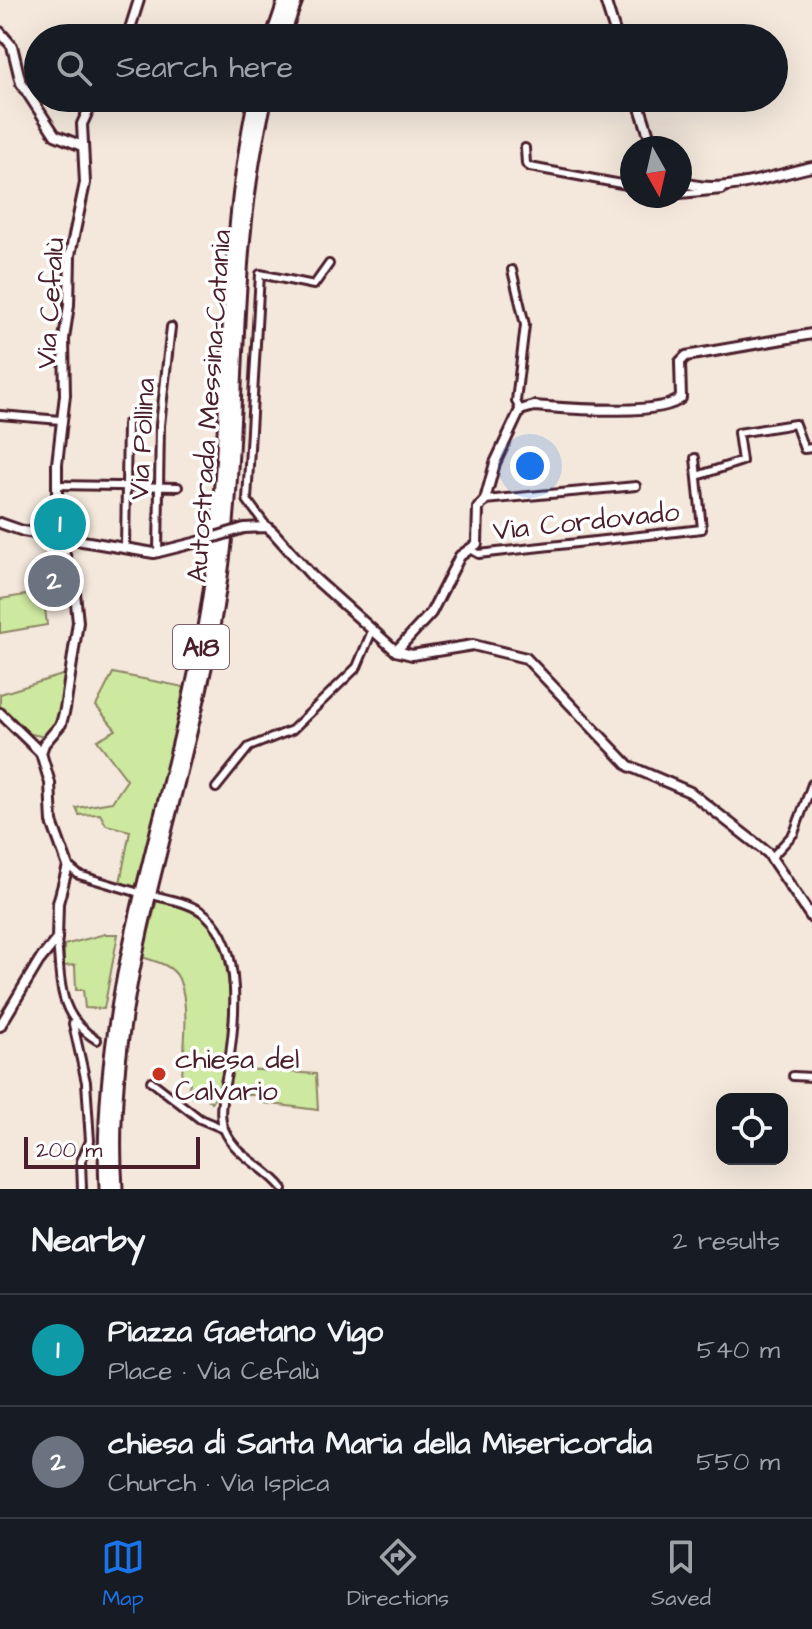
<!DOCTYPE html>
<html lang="en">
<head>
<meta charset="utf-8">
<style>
	:root { --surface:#171b24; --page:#20242c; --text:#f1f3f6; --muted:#9ea1a6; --line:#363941; --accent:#1a73e8 }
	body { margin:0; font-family:"Architects Daughter",sans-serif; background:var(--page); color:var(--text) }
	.controls { position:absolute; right:24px; bottom:24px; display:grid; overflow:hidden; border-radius:16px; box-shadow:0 8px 32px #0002 }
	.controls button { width:72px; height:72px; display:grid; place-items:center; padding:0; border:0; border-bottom:2px solid var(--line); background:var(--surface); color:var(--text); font:40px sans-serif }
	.compass { position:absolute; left:620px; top:136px; width:72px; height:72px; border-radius:50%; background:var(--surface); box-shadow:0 8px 32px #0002; rotate:172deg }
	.scale { position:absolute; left:24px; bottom:20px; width:176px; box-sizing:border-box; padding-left:8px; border:4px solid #4a1f2b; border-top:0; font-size:22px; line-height:28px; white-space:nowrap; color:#4a1f2b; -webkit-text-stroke:6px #fff; paint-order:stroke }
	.you { position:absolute; left:530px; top:466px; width:28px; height:28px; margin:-20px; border:6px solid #fff; border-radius:50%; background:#1a73e8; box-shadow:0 0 0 12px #1a73e833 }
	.badge { display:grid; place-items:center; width:52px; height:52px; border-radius:50%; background:var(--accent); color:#fff; font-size:26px; font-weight:700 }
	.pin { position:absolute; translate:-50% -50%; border:4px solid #fff; box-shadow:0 2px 8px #0006 }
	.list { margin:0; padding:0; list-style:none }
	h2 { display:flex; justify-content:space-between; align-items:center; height:104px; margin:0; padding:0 32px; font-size:34px }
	h2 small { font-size:26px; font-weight:400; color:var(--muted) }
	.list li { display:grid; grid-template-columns:52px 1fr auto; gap:24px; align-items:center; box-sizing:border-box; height:112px; padding:0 32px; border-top:2px solid var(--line) }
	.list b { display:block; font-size:30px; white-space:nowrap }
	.list p { margin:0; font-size:26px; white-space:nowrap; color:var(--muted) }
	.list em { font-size:26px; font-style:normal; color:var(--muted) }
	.icon { flex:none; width:44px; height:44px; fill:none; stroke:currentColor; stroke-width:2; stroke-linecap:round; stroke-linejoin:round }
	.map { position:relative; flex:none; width:812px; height:1189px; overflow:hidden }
	.search { position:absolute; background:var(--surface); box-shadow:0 8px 32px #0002; left:24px; right:24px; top:24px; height:88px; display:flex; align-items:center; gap:20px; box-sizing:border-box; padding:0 28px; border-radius:44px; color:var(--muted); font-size:30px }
	.sheet { height:328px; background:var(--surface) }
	nav { display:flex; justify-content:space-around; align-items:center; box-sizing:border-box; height:112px; border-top:2px solid var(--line); background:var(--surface); font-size:22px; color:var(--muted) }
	nav a { display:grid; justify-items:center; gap:4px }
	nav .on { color:var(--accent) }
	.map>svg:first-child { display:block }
	.green { fill:#cde89f; stroke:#8c8465; stroke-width:2 }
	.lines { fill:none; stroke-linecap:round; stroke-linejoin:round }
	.street-casing { stroke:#4a1f2b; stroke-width:12 }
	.secondary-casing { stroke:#4a1f2b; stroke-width:14 }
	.highway-casing { stroke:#4a1f2b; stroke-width:17 }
	.street { stroke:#fff; stroke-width:6 }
	.secondary { stroke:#fff; stroke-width:8 }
	.highway { stroke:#fff; stroke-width:11 }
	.secondary-bridge-casing { stroke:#4a1f2b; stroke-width:14; stroke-linecap:butt }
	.secondary-bridge { stroke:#fff; stroke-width:8 }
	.poi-dot { fill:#c8321e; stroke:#fff; stroke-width:3 }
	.labels { text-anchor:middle; stroke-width:7; stroke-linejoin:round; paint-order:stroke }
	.shield { fill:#fff; stroke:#80626b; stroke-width:2 }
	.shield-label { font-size:26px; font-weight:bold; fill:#4a1f2b }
	.street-label { font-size:28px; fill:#4a1f2b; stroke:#fff }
	.poi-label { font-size:28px; fill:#4a1f2b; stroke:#fff; text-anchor:start }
</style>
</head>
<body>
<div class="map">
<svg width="812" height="1189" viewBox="0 0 812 1189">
	<rect width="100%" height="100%" fill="#f4e8dc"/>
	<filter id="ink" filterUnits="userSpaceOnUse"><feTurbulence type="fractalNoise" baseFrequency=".0125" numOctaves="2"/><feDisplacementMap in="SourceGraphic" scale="16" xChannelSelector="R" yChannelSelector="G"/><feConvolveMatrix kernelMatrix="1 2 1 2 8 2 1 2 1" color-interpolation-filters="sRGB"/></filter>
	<g filter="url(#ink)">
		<!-- green -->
		<g class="green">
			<path d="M37,593L44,600L47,625L0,633V599Z"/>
			<path d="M69,673L57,725L45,737L22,732L0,709V694Z"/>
			<path d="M113,673L184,687L157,818L137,889L120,883L130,831L106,825L100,814L79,815L76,808L112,802L127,780L97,740L116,730L96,706Z"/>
			<path d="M157,900C174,904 195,908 208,922C237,953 237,1068 212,1102L205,1097H191L187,1093L190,1083L182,1075C184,1047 190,1005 179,979C173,965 155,961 142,957Z"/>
			<path d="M105,934H118L104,1009L85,1008L83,990H76L75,965L64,966V945Z"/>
			<path d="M230,1068L316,1074L318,1110L264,1103L259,1095H227Z"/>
		</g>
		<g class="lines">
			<defs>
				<g id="street">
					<path d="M525,148L526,164L530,167L632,186"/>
					<path d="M680,194L722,190L724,186"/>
					<path d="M512,270L525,325L516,401L520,410"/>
					<path d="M0,415L61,420"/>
					<path d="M697,476L742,461L738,433L795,424L804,449L812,448"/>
					<path d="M56,485L178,487"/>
					<path d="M485,500L636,486"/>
					<path d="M267,527L247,500L260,274L314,285L329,264"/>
					<path d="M125,547L127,424"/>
					<path d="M472,550L479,554L702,529L695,458"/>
					<path d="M158,553L160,425L171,327"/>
					<path d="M216,788L249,747L292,730L357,667L372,631"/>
					<path d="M772,857L794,833L812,784"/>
					<path d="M68,866L79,875L136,892"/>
					<path d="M156,896C173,900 194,904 207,916C244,950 235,1024 228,1068C225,1086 217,1112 224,1129C236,1158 266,1166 283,1189"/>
					<path d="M57,939C61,981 57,1016 97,1040"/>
					<path d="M73,1024L86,1082L90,1141L81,1161L82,1189"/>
					<path d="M793,1076L812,1077"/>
					<path d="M151,1081L200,1119L224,1129"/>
				</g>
				<g id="secondary">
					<path d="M605,0L617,38"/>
					<path d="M0,32L12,46L21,83L55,135L82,146"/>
					<path d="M127,38L139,0"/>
					<path d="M637,98L653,148"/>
					<path d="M680,180C712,199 776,174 812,167"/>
					<path d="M0,523L23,531L154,553L202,541"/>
					<path d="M244,528L267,527L273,532L312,576L396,651L412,655L473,645L526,658L629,766L690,792L768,853L812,918"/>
					<path d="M396,651L431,613L460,556L477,544L478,508L485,500L495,463L520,410L534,406C564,408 661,417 681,398L680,362L686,356L812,334"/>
					<path d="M0,713L41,753"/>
					<path d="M0,1026L39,961L57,939L58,903L68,866L52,822L50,783L41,753L44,744L61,724L65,709L78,622L75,593L57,525V464L65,395L64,339L69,305L70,255L85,183L82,124L94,98"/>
				</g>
				<g id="highway">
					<path d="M272,38L285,0"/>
					<path d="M282,38L296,0"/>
					<path d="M106,1189C96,976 182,791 211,584C233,423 221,258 255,98"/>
					<path d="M116,1189C102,981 191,787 220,584C243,423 227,257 266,98"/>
				</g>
			</defs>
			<!-- street casing -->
			<use href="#street" class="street-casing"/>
			<!-- secondary casing -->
			<use href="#secondary" class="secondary-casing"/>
			<!-- highway casing -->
			<use href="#highway" class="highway-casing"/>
			<!-- street -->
			<use href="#street" class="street"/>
			<!-- secondary -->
			<use href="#secondary" class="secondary"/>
			<!-- highway -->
			<use href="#highway" class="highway"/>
			<defs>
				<path id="secondary-bridge" d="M202,541L244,528"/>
			</defs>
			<!-- secondary-bridge casing -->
			<use href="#secondary-bridge" class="secondary-bridge-casing"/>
			<!-- secondary-bridge -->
			<use href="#secondary-bridge" class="secondary-bridge"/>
		</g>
	</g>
	<!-- markers -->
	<circle class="poi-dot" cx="159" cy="1074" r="8"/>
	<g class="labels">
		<!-- shield labels -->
		<rect class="shield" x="173" y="625" width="56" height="44" rx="6"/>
		<g class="shield-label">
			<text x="201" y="656">A18</text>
		</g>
		<!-- street labels -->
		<g class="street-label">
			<text transform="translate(49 303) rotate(-86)" y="10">Via Cefalù</text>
			<text transform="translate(208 406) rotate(-86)" y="10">Autostrada Messina-Catania</text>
			<text transform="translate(141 439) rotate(-87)" y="10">Via Pollina</text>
			<text transform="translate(586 520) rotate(-6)" y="10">Via Cordovado</text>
		</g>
		<!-- poi labels -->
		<g class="poi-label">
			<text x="175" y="1068">chiesa del<tspan x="175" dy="32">Calvario</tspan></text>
		</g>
	</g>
</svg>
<div class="controls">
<button><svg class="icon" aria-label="locate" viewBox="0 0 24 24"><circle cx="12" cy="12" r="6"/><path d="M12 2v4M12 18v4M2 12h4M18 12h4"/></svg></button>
</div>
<svg class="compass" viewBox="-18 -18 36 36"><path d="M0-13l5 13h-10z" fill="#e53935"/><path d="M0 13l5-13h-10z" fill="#9ea1a6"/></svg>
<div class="scale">200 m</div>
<div class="you"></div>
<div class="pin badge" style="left:60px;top:524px;background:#0f9aa8">1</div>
<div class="pin badge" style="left:54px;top:581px;background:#6b7280">2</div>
<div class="search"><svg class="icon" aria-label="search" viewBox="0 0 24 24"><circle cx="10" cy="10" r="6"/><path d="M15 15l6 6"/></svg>Search here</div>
</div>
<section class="sheet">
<h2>Nearby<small>2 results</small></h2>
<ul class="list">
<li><span class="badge" style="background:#0f9aa8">1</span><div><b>Piazza Gaetano Vigo</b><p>Place · Via Cefalù</p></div><em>540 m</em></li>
<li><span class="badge" style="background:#6b7280">2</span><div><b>chiesa di Santa Maria della Misericordia</b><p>Church · Via Ispica</p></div><em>550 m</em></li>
</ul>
</section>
<nav>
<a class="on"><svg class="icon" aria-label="map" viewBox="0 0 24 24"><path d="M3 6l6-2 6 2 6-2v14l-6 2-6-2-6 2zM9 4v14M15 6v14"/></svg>Map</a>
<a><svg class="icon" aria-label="directions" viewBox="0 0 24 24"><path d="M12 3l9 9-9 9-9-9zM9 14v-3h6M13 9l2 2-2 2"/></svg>Directions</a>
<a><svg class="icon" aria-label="saved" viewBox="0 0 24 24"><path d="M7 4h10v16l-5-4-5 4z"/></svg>Saved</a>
</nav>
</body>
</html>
